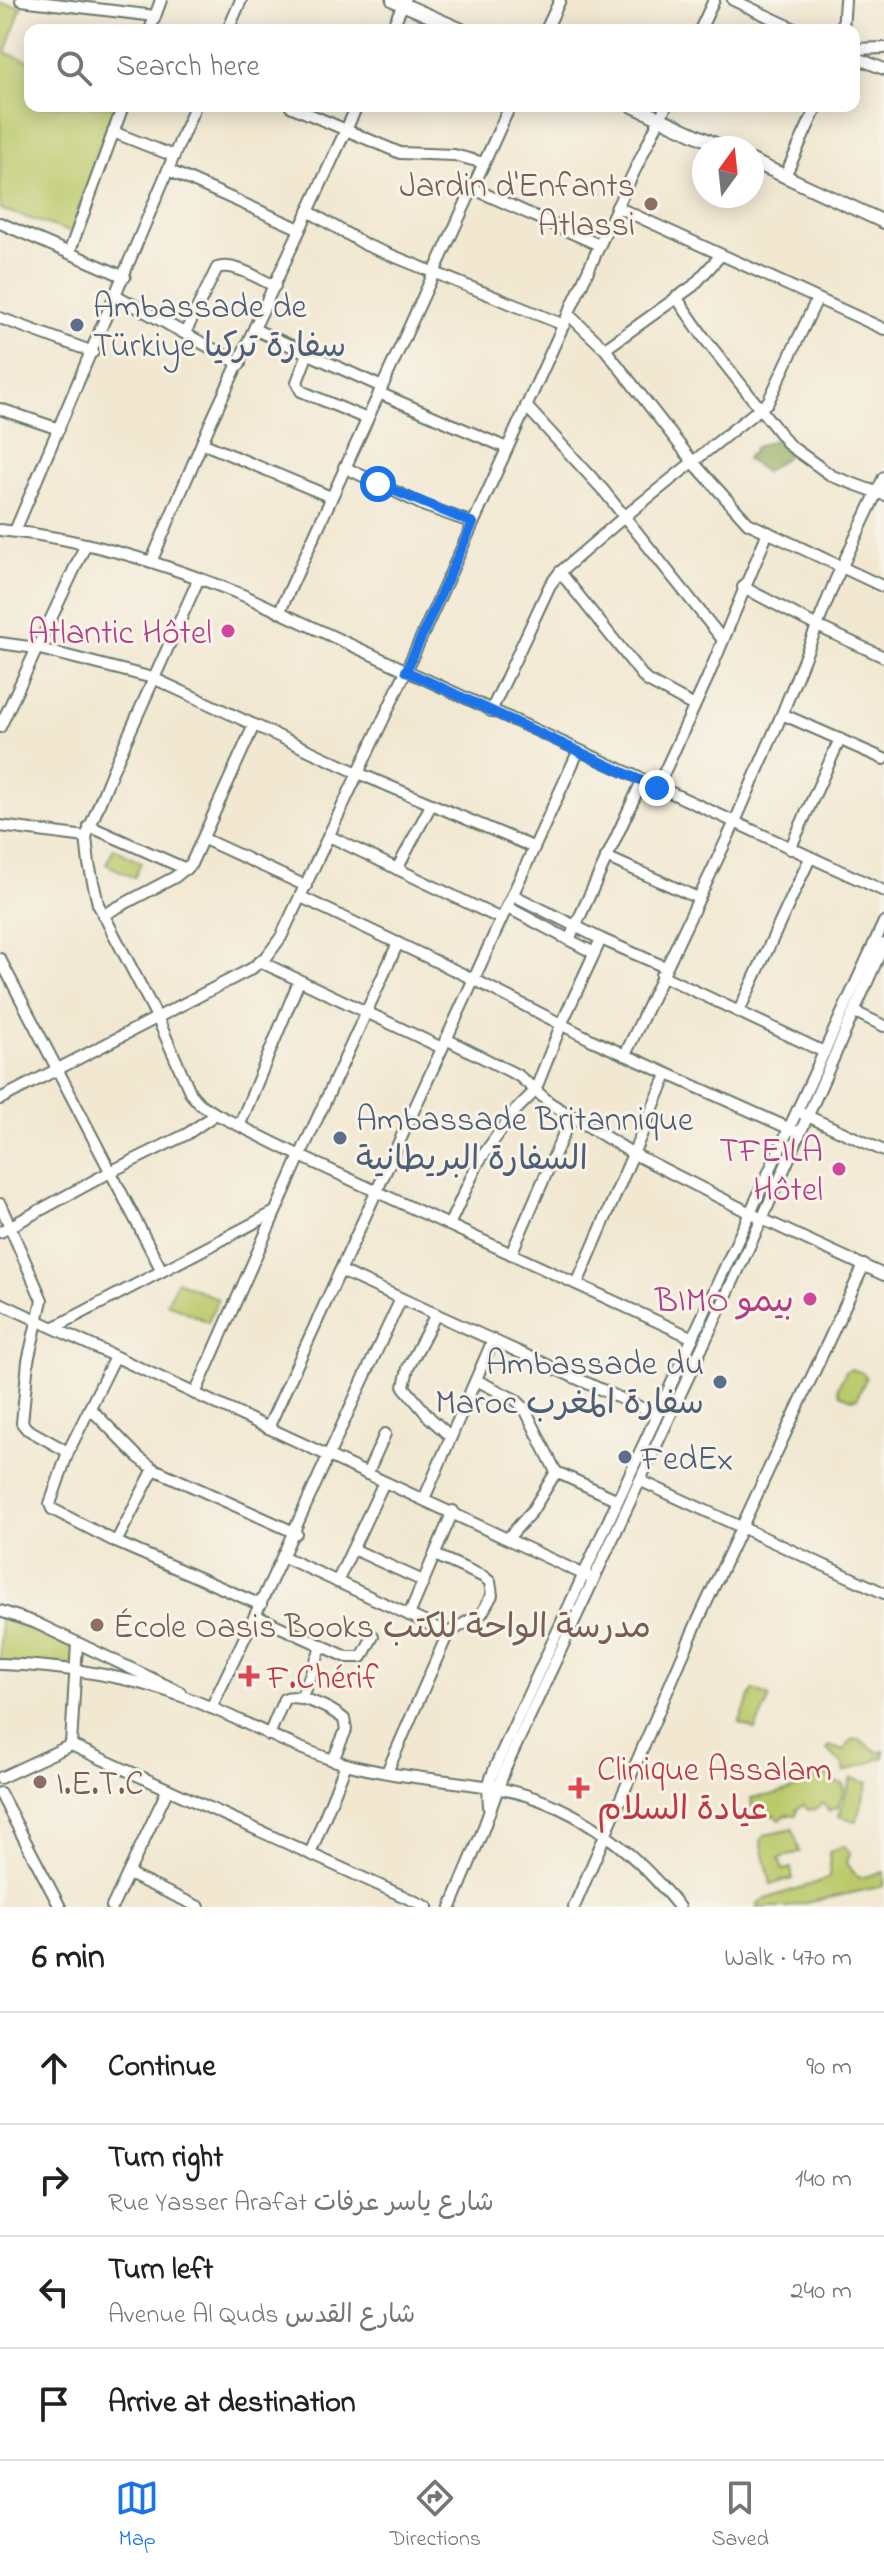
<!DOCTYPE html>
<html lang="en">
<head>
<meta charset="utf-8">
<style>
	:root { --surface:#fff; --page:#f2f2f2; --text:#202124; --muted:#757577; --line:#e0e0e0; --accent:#1a73e8 }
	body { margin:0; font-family:"Indie Flower","Playpen Sans Arabic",sans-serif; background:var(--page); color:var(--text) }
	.compass { position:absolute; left:692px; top:136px; width:72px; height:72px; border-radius:50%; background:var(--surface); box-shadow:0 4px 20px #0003; rotate:15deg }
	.stop { position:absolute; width:24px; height:24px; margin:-18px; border:6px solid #1a73e8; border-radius:50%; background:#fff }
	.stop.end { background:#1a73e8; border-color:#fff; box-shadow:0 2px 8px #0008 }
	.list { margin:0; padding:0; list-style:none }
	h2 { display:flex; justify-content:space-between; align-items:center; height:104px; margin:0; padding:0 32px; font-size:34px }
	h2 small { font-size:26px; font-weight:400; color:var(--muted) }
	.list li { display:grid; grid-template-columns:52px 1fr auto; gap:24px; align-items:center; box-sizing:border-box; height:112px; padding:0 32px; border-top:2px solid var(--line) }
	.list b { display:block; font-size:30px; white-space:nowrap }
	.list p { margin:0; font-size:26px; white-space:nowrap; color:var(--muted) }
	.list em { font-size:26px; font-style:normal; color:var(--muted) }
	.icon { flex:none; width:44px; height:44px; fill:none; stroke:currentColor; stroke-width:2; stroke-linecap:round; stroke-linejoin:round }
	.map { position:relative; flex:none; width:884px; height:1907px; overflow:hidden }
	.search { position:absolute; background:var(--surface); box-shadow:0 4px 20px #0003; left:24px; right:24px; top:24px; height:88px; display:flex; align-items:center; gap:20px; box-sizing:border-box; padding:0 28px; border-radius:16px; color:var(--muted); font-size:30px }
	.sheet { height:552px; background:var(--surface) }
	nav { display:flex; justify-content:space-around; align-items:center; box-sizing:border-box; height:112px; border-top:2px solid var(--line); background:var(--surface); font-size:22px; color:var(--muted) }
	nav a { display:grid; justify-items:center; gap:4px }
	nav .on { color:var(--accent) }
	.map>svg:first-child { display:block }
	.green { fill:#bbc96b; stroke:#6d8350; stroke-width:2 }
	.forest { fill:#94ad5f; stroke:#5a754a; stroke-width:2 }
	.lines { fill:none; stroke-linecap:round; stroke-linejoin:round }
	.minor-casing { stroke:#69796b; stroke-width:14 }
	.major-casing { stroke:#69796b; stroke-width:16 }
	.minor { stroke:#fff; stroke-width:10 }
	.major { stroke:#fff; stroke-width:12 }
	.route { stroke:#1a73e8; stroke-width:10 }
	.education-dot { fill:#8d6e63; stroke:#f7f3e8; stroke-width:3 }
	.service-dot { fill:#5c6f8a; stroke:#f7f3e8; stroke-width:3 }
	.hotel-dot { fill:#d1479c; stroke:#f7f3e8; stroke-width:3 }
	.health-dot { fill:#e0444e; stroke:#f7f3e8; stroke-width:3 }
	.labels { text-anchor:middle; stroke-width:6; stroke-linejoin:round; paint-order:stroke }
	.education-label { font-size:34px; fill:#785e54; stroke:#f7f3e8; text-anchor:start }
	.service-label { font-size:34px; fill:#4e5e75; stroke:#f7f3e8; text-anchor:start }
	.hotel-label { font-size:34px; fill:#b23c85; stroke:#f7f3e8; text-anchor:end }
	.health-label { font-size:34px; fill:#be3a42; stroke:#f7f3e8; text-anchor:start }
</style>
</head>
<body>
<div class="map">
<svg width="884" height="1907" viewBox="0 0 884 1907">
	<rect width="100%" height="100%" fill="#f7f3e8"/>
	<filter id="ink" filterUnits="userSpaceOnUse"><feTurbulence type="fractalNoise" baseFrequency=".0125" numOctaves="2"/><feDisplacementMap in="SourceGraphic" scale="16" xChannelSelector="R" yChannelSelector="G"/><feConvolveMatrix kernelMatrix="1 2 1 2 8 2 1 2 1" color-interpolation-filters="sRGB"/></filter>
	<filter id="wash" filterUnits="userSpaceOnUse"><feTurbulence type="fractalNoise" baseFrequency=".006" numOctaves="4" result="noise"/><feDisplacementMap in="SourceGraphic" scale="32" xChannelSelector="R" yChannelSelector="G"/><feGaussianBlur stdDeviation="1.8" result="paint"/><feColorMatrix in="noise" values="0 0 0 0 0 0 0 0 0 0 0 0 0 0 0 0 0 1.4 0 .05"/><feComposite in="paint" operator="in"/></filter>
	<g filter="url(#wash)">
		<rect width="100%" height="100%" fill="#f2e8d2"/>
		<!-- green -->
		<g class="green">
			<path d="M0,3L21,7L6,53L30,61V106H115L71,232L0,209Z"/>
			<path d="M114,848L141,863L134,878L106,864Z"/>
			<path d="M177,1281L218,1299L208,1322L167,1303Z"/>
			<path d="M851,1369L863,1373L866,1378L857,1398L852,1399L840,1394L838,1387L846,1371Z"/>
			<path d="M0,1617L89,1655L83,1667L0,1663Z"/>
			<path d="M753,1690L770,1697L755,1730L739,1723Z"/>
			<path d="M859,1739L878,1752L884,1750V1757L845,1772L843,1765L827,1750L829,1746L844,1751L851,1740Z"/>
			<path d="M831,1775L834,1776V1782L843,1784L844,1791L838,1807L828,1811L823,1803L816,1809L808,1810L804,1805L797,1809L796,1816L786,1815L780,1820L773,1815L753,1816L751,1798L778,1794L807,1784L809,1779Z"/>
			<path d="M851,1778L868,1783L856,1821L839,1816Z"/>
			<path d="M793,1829L800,1852L779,1858L783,1870L791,1868L793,1879L771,1884L761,1841L765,1835Z"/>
			<path d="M843,1846L850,1853L847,1863L858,1878L884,1872V1886L787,1907H758V1903C780,1891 805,1889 828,1878L830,1872L829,1852Z"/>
		</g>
		<!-- forest -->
		<path class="forest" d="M776,439L788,455L765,472L746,459L750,454H753L754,448Z"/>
	</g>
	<g filter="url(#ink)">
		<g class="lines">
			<defs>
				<g id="minor">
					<path d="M21,0L155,16"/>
					<path d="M733,0L797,30"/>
					<path d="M150,30L161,0"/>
					<path d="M228,30L241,0"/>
					<path d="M391,30L405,0"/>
					<path d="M546,30L560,0"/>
					<path d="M700,30L714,0"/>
					<path d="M843,30L845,0"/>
					<path d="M854,49L884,48"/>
					<path d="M854,57L884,69"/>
					<path d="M290,106L400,153L454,155L484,163"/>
					<path d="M113,132L174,156"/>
					<path d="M168,170L300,229"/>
					<path d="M785,176L817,106"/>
					<path d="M474,189L599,245"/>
					<path d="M617,207L884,329"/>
					<path d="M308,211L366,245L564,325"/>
					<path d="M0,223L125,277"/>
					<path d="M69,253L123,106"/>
					<path d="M117,296L240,364"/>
					<path d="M676,297L705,339L789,445L832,476L884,495"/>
					<path d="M568,314L605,349L693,462L748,523L884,587"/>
					<path d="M0,318L93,352"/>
					<path d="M256,330L382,387"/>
					<path d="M185,333L217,268C234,262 259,279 275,286"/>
					<path d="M605,349L693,286L721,255"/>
					<path d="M308,353L297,382L301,391L367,419"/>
					<path d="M379,393L507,448"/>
					<path d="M526,406L604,491L723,640"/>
					<path d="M0,409L59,429"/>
					<path d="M202,443L331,497"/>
					<path d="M344,467L425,506L473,523"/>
					<path d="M0,530C85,538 166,564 245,596L884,891"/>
					<path d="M15,531L195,106"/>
					<path d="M152,560L210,424L357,106"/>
					<path d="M560,572L646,680L694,706"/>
					<path d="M199,578L112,772L86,837L89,864L98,904L157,1017L191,1094L200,1104L216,1114L300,1156L693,1338"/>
					<path d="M743,587L817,626L884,657"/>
					<path d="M280,611L510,106"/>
					<path d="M0,643L36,648L153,678L358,773L533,847"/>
					<path d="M491,711L550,585L560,572L624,517L768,402L817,299"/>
					<path d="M782,714L884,759"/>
					<path d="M0,727L86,544"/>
					<path d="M657,788L707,679L768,532"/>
					<path d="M0,826L86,837"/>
					<path d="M89,826L186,869"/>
					<path d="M329,836L501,919"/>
					<path d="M204,839L306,886"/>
					<path d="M790,849L840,739"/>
					<path d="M606,857L698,898"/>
					<path d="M397,869L431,805"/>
					<path d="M513,895L601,939L665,967"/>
					<path d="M301,897L473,979L592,1040L795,1131"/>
					<path d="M507,907L594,953"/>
					<path d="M103,915L175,877L191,864L254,725"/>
					<path d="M569,940L642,781"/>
					<path d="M0,959L162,1271"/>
					<path d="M261,962L442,1048"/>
					<path d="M661,975L824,1052"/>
					<path d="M739,1011L810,858"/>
					<path d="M855,1012L884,1026"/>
					<path d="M446,1039L519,1076L550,1103L632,1153L762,1219L884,1275"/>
					<path d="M625,1055L734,824L782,714L835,581L884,477"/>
					<path d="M0,1099L251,969L268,955L281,937L406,671L617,207L666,106"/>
					<path d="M803,1114L884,1151"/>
					<path d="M240,1124L299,981"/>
					<path d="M0,1204L42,1300L28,1361L22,1423L27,1429L68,1452"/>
					<path d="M449,1225L479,1161L514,1112L535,1091L561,1025L601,939"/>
					<path d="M0,1232L112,1171L187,1134L216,1114"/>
					<path d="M511,1254L571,1117"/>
					<path d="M341,1271L657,1415"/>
					<path d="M577,1284L667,1075"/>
					<path d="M0,1303L589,1577"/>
					<path d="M436,1314L408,1368L404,1387L430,1418L451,1437"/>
					<path d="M55,1327L275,1212"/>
					<path d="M115,1357L68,1452L50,1504L52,1509L116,1542L261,1605"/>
					<path d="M476,1380L516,1400L525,1409L556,1472L618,1500"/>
					<path d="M195,1394L300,1156L398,943"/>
					<path d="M90,1408L138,1457L154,1469L296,1533"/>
					<path d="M268,1428L578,752"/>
					<path d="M367,1474L385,1434"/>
					<path d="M641,1481L884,1593"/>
					<path d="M424,1499L493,1340"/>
					<path d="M508,1538L532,1511L556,1472"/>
					<path d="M116,1542L154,1469"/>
					<path d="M353,1549L423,1581"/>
					<path d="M284,1557L448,1633"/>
					<path d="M337,1582L384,1482"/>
					<path d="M0,1611L36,1623L180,1692"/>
					<path d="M409,1615L453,1511"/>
					<path d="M256,1616L347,1657H362L373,1636"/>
					<path d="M0,1664C64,1666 130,1676 190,1699C242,1719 292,1749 346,1764C393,1777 442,1779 490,1787C569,1799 630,1845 679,1907"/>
					<path d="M301,1699L322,1645"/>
					<path d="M211,1708C277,1573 336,1435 401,1299"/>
					<path d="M269,1735L284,1699C298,1692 332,1709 344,1719L346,1730L333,1760"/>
					<path d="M71,1745L77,1643"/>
					<path d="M387,1772L448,1633L482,1613L492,1595L490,1582L484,1577L435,1555"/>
					<path d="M0,1778L71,1745L427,1907"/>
					<path d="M0,1793L60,1907"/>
					<path d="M489,1807L488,1786L496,1765L884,922"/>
					<path d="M310,1854L346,1764"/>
					<path d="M128,1874L199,1907"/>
					<path d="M112,1907L168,1789"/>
					<path d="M451,1907L481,1835L505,1769L762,1219L884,944"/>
					<path d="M574,1907L695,1627L864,1265"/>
				</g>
				<g id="major">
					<path d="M393,0L462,30"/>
					<path d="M633,106L724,148"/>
					<path d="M752,161L884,222"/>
				</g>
			</defs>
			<!-- minor casing -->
			<use href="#minor" class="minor-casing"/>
			<!-- major casing -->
			<use href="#major" class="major-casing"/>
			<!-- minor -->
			<use href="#minor" class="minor"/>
			<!-- major -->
			<use href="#major" class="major"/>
		</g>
	</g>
	<g class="lines" filter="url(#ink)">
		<!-- route -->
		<path class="route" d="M378,484L473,523L406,671L657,788"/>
	</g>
	<!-- markers -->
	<g class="education-dot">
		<circle cx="651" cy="204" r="8"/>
		<circle cx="97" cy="1625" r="8"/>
		<circle cx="40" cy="1782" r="8"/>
	</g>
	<g class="service-dot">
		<circle cx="77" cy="325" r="8"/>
		<circle cx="340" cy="1138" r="8"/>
		<circle cx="720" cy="1382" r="8"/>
		<circle cx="625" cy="1457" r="8"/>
	</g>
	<g class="hotel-dot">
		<circle cx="228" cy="631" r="8"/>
		<circle cx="839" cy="1169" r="8"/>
		<circle cx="810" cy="1299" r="8"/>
	</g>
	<g class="health-dot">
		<path d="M245 1664h8v8h8v8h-8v8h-8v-8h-8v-8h8z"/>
		<path d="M575 1776h8v8h8v8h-8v8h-8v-8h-8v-8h8z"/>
	</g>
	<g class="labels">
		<!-- education labels -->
		<g class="education-label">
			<text x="635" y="196" text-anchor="end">Jardin d'Enfants<tspan x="635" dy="39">Atlassi</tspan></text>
			<text x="113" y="1637">École Oasis Books مدرسة الواحة للكتب</text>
			<text x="56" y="1794">I.E.T.C</text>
		</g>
		<!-- service labels -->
		<g class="service-label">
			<text x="93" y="317">Ambassade de<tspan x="93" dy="39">Türkiye سفارة تركيا</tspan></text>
			<text x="356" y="1130">Ambassade Britannique<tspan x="356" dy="39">السفارة البريطانية</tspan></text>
			<text x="704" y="1374" text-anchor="end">Ambassade du<tspan x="704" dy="39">Maroc سفارة المغرب</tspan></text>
			<text x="641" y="1469">FedEx</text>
		</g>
		<!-- hotel labels -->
		<g class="hotel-label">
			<text x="212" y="643">Atlantic Hôtel</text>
			<text x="823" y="1161">TFEILA<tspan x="823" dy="39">Hôtel</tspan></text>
			<text x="794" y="1311">BIMO بيمو</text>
		</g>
		<!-- health labels -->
		<g class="health-label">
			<text x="267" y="1688">F.Chérif</text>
			<text x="597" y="1780">Clinique Assalam<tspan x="597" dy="39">عيادة السلام</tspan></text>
		</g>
	</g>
</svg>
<svg class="compass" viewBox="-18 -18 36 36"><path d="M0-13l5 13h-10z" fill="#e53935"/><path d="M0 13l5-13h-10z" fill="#757577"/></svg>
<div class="stop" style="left:378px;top:484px"></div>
<div class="stop end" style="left:657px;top:788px"></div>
<div class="search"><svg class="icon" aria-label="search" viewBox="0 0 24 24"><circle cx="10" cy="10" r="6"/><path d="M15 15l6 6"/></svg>Search here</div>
</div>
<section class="sheet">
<h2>6 min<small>Walk · 470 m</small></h2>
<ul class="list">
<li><svg class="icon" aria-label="ahead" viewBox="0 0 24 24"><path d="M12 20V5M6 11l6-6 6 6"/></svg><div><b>Continue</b></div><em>90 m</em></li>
<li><svg class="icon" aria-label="right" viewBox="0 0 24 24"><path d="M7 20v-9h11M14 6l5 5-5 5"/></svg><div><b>Turn right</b><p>Rue Yasser Arafat شارع ياسر عرفات</p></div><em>140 m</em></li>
<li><svg class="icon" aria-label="left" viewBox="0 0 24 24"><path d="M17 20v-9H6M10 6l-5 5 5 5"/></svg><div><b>Turn left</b><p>Avenue Al Quds شارع القدس</p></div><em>240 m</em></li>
<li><svg class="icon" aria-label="arrive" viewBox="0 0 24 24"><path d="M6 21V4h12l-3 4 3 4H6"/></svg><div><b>Arrive at destination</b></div></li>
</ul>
</section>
<nav>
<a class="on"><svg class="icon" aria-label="map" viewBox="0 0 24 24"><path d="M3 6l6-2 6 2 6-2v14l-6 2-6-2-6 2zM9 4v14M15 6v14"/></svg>Map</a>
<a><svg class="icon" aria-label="directions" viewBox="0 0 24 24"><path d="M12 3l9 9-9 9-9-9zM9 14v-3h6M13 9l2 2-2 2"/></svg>Directions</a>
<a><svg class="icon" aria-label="saved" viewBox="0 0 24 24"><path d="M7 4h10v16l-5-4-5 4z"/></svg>Saved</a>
</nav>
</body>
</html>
